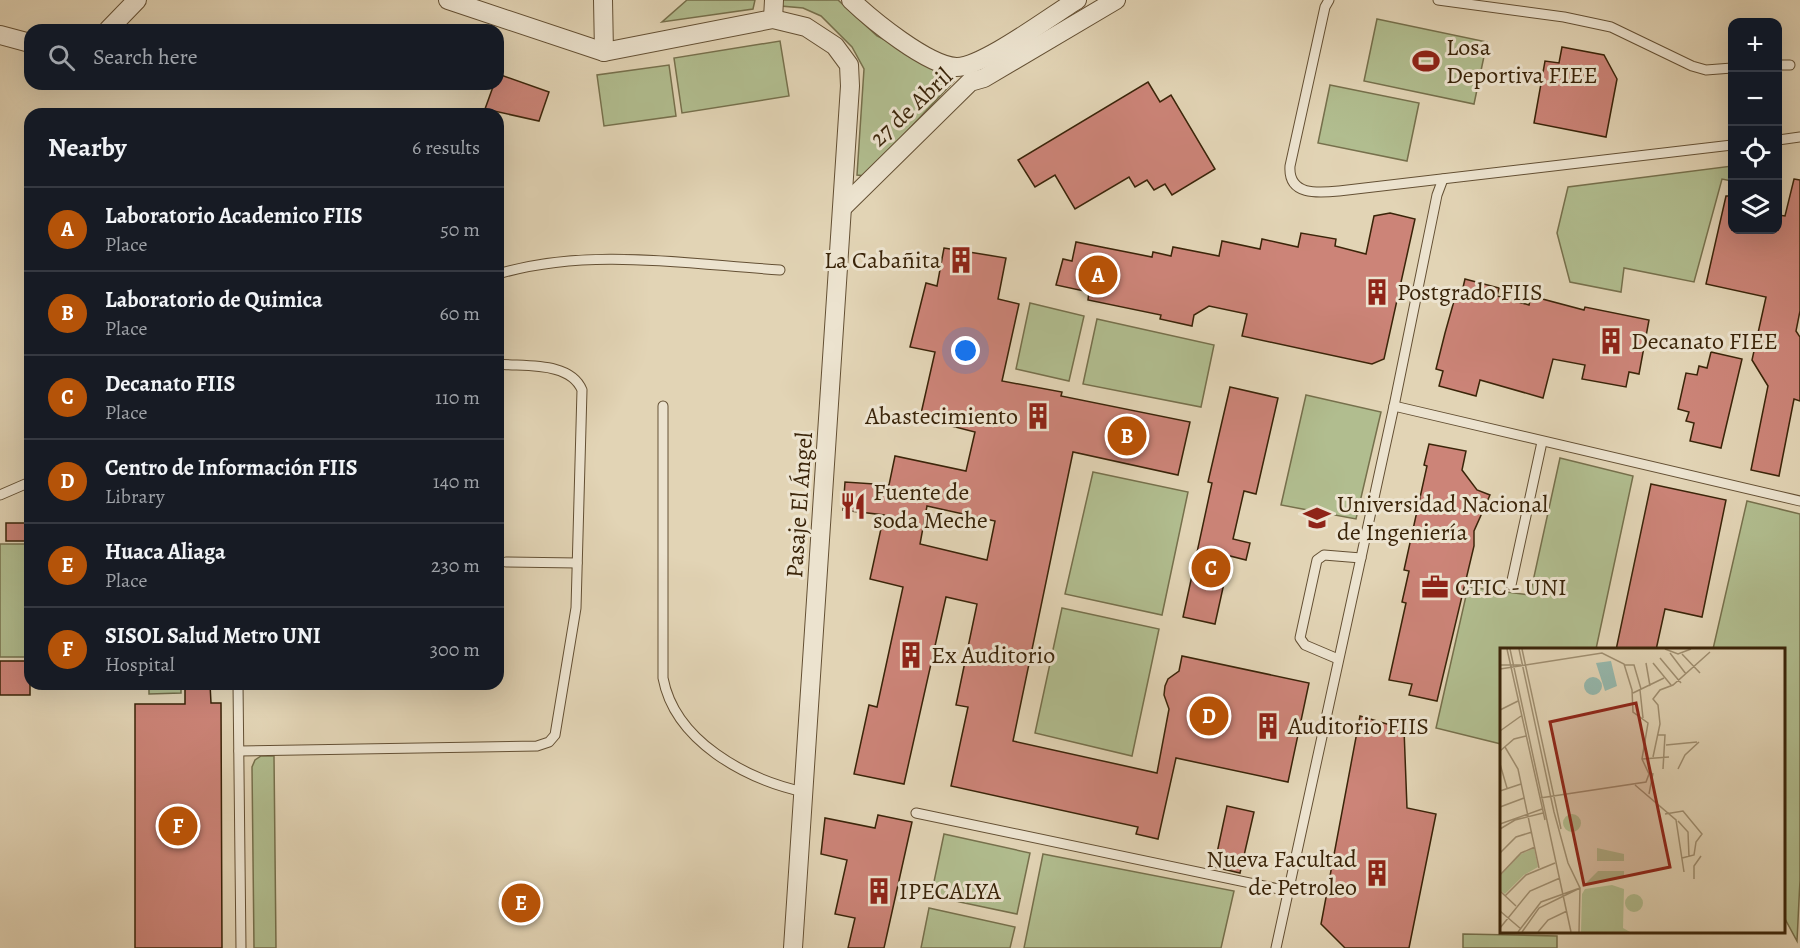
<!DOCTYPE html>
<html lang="en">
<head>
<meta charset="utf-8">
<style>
	:root { --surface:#171b24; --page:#242831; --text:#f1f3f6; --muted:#9ea1a6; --line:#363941; --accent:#b45309 }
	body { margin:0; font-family:Alegreya,serif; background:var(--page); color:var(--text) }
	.controls { position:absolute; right:18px; top:18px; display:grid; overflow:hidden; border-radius:12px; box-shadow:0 6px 24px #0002 }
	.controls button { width:54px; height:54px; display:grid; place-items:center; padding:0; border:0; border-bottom:2px solid var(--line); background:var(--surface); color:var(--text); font:30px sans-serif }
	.you { position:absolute; left:966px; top:351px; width:21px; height:21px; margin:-15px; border:4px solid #fff; border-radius:50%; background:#1a73e8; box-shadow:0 0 0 9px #1a73e833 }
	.badge { display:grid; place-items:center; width:39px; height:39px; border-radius:50%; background:var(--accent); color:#fff; font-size:20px; font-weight:700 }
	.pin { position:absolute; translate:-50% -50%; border:3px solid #fff; box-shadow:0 2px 6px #0006 }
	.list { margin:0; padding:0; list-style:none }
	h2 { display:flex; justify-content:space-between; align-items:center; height:78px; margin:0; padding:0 24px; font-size:26px }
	h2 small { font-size:20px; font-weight:400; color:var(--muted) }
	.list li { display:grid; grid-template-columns:39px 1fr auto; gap:18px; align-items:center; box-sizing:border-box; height:84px; padding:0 24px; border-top:2px solid var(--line) }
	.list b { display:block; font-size:22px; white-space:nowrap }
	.list p { margin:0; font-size:20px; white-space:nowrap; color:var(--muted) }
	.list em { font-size:20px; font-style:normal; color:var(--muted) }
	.icon { flex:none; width:33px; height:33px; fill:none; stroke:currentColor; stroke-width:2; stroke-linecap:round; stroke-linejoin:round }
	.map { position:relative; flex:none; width:1800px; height:948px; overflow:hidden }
	.search { position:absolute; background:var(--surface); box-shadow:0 6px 24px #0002; left:24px; top:24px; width:480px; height:66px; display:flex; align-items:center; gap:15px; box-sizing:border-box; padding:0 21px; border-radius:18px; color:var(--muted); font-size:22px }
	.panel { position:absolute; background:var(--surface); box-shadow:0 6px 24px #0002; left:24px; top:108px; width:480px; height:582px; border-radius:18px }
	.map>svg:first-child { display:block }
	.green { fill:#b1bd8f; stroke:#76704c; stroke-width:1.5 }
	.building { fill:#cc8478; stroke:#3a2409; stroke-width:1.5; fill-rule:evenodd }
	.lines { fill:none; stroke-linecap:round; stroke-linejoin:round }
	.service-casing { stroke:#645034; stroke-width:11 }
	.minor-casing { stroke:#645034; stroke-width:20 }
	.service { stroke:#ece3cf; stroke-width:9 }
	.minor { stroke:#ece3cf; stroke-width:18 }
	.labels { text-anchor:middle; stroke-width:6; stroke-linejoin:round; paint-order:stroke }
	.poi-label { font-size:24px; fill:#3a2409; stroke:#ece3cf; text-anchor:start }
	.street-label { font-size:24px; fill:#3a2409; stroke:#ece3cf }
	.inset-road { fill:none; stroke:#9f8e70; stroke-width:1.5 }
	.view { fill:#8f2418; fill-opacity:0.15; stroke:#8f2418; stroke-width:3 }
	.inset-edge { fill:none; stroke:#3a2409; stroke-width:3 }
</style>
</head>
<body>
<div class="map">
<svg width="1800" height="948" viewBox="0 0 1800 948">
	<rect width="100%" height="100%" fill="#e2d4b5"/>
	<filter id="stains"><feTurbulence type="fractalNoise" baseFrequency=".00333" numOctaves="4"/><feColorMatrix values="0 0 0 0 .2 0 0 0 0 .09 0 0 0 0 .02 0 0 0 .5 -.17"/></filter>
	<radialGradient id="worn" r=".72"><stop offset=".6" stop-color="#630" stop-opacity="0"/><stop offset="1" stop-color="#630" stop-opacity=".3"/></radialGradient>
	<!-- green -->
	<g class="green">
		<path d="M687,0H755L753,9L662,22Z"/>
		<path d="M782,0H838L877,36L922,59L954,81L865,176L857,175L864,69L852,47L821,16L803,8L781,6Z"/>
		<path d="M1377,19L1487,42L1474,104L1364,81Z"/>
		<path d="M780,41L789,96L682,113L674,58Z"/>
		<path d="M669,65L676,116L604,126L597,75Z"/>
		<path d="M1330,85L1419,103L1407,161L1318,143Z"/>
		<path d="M1732,166V181L1722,179L1694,282L1624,268L1621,292L1570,282L1557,233L1568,187Z"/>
		<path d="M1030,303L1084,316L1069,381L1016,369Z"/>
		<path d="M1097,319L1214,345L1201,407L1083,384Z"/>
		<path d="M1306,395L1381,412L1356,519L1281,505Z"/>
		<path d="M1560,458L1633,476L1596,649L1502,650L1501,744L1436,728L1468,587L1530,595Z"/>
		<path d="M1093,472L1188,492L1162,615L1065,594Z"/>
		<path d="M1747,501L1800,514V880L1797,941L1784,917V650L1713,649Z"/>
		<rect x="0" y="544" width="26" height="113"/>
		<path d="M1062,608L1159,629L1132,756L1035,733Z"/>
		<path d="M149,684H181V693L149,694Z"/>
		<path d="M261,756H274L276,948H254L252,767L255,760Z"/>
		<path d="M944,834L1030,853L1017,914L931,896Z"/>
		<path d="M1043,854L1234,891L1221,948H1024Z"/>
		<path d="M929,908L1015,927L1010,948H921Z"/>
		<path d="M1463,934L1557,936V948H1463Z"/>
	</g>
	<!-- building -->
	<g class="building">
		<path d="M1562,47L1604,55L1617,79L1606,137L1534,123L1545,61L1559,63Z"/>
		<path d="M498,74L549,92L539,121L485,109L494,84H498Z"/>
		<path d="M1148,82L1160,102L1171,95L1215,169L1172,195L1165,184L1154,190L1147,180L1135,187L1129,177L1075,209L1055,175L1035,187L1018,160Z"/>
		<path d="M1794,179L1800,180V311L1796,331L1800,337V401L1794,399L1779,476L1751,470L1768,386L1752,360L1766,297L1706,284L1726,196H1732V230H1778V215L1785,216Z"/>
		<path d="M1390,213L1415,219L1384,359L1372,364L1242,336L1247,314L1209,306L1194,315L1192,326L1160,319L1161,315L1088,300L1089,292L1056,285L1063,259L1072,261L1076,242L1152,257L1153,252L1171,256L1173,247L1219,256L1222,241L1260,249L1262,239L1298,247L1301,233L1336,239L1335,246L1366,254L1374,216Z"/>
		<path d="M944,248L1006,258L998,299L1019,304L1002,381L1062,392L1061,396L1190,422L1178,475L1073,452L1013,741L1157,773L1169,709L1164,695L1165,686L1168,679L1179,671L1182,656L1309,683L1288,782L1176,758L1158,839L1136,834L1138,827L951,786L968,707L956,705L977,604L946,597L904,784L854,774L869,705L877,707L903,587L870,579L884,515L843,510L845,482L889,485L895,456L966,471L975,432L920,418L935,352L910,347L926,283L937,286ZM927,506L995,521L987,560L920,544Z"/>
		<path d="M1465,279L1499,288L1497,296L1529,305L1531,296L1584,310L1585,307L1649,320L1639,374L1629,372L1626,387L1582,379L1585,365L1553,359L1543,398L1480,380L1476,396L1439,386L1443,371L1436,369L1445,333L1456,294L1461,296Z"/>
		<path d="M1711,352L1742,359L1721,448L1690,441L1694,423L1686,421L1689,412L1678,409L1686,373L1697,375L1699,366L1707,368Z"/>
		<path d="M1230,387L1278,398L1256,494L1244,491L1233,539L1250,543L1246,560L1230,556L1215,624L1183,617L1212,483L1208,482Z"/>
		<path d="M1429,444L1466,451L1462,470L1477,490L1490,495L1474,531V546L1437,701L1409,695L1412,684L1389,680L1406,603L1402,602L1409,571L1404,570L1427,466L1424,465Z"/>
		<path d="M1651,484L1726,500L1702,617L1665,609L1656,650H1616Z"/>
		<rect x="6" y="523" width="24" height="18"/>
		<rect x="0" y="661" width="30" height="34"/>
		<path d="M185,684H210L211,703H221L222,948H135V704H185Z"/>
		<path d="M1360,716L1404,729L1407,808L1436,814L1409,948H1345L1321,924Z"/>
		<path d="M1227,806L1254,812L1240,873L1214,867Z"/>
		<path d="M878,815L912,822L884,948H848L855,918L835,914L847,860L821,854L825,818L875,828Z"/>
	</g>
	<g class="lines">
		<defs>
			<g id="service">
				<path d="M1329,0L1325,7L1290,166C1288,196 1318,193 1339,191L1732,145"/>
				<path d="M1438,0L1564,17L1611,27L1692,66L1706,70L1732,68"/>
				<path d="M1778,65H1790"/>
				<path d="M1778,140L1800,137"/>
				<path d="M498,274C588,247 687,264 780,270"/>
				<path d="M663,406V678C675,741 745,779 804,792"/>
				<path d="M1394,406L1800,501"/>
				<path d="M0,495L30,482"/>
				<path d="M506,562L577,563"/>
				<path d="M1511,585L1542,442"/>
				<path d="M1338,659L1305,645L1300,638L1317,560L1324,555L1361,558"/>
				<path d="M238,684L241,948"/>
				<path d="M239,751L537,746L549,742L555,735L576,608L582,390C570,361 524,367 498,364"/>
				<path d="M916,813L1288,891"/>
				<path d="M1276,948L1394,406L1437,195L1443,179"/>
			</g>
			<g id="minor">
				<path d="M448,0L604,52L773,19L806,27L835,46L849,65L850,86L793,948"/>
				<path d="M603,0L604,52"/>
				<path d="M851,0C872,20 927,65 956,67C982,68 1052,15 1077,0"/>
				<path d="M773,19L774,0"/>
				<path d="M108,30L137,0"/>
				<path d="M0,35L30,43"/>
				<path d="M843,207L970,82L984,78L1116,0"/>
			</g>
		</defs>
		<!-- service casing -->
		<use href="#service" class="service-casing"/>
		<!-- minor casing -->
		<use href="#minor" class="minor-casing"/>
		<!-- service -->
		<use href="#service" class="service"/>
		<!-- minor -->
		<use href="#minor" class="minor"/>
	</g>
	<!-- icons -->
	<defs>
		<symbol id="stadium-bare" viewBox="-9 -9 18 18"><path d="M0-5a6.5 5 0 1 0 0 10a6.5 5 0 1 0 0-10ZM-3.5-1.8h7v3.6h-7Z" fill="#8f2418" stroke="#ece3cf" stroke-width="2.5" paint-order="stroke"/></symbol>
		<symbol id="building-bare" viewBox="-9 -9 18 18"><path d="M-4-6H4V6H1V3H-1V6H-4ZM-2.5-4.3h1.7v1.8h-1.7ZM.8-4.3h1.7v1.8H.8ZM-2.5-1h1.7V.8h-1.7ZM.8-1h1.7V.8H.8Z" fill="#8f2418" stroke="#ece3cf" stroke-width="2.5" paint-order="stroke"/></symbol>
		<symbol id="restaurant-bare" viewBox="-9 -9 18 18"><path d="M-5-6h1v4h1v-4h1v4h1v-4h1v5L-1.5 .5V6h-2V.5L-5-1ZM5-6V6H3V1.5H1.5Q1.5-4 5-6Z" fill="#8f2418" stroke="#ece3cf" stroke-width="2.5" paint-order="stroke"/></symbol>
		<symbol id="university-bare" viewBox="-9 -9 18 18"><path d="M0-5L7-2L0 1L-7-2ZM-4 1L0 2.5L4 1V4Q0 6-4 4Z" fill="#8f2418" stroke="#ece3cf" stroke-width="2.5" paint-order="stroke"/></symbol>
		<symbol id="office-bare" viewBox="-9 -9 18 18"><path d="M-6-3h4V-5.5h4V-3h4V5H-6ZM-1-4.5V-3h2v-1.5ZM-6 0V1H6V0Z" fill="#8f2418" stroke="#ece3cf" stroke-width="2.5" paint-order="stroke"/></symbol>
	</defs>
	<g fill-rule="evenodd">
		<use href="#stadium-bare" x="1407" y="42" width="38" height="38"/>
		<use href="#building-bare" x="942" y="241" width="38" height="38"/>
		<use href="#building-bare" x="1358" y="273" width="38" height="38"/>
		<use href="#building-bare" x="1592" y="322" width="38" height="38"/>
		<use href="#building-bare" x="1019" y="397" width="38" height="38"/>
		<use href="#restaurant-bare" x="834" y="487" width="38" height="38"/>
		<use href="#university-bare" x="1298" y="499" width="38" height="38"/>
		<use href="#office-bare" x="1416" y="568" width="38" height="38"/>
		<use href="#building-bare" x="892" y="636" width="38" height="38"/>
		<use href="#building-bare" x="1249" y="707" width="38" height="38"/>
		<use href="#building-bare" x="1358" y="854" width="38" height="38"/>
		<use href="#building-bare" x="860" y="872" width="38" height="38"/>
	</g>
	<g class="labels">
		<!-- poi labels -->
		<g class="poi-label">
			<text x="1446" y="55">Losa<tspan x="1446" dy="28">Deportiva FIEE</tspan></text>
			<text x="941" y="268" text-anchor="end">La Cabañita</text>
			<text x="1397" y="300">Postgrado FIIS</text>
			<text x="1631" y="349">Decanato FIEE</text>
			<text x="1018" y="424" text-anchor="end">Abastecimiento</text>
			<text x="873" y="500">Fuente de<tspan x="873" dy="28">soda Meche</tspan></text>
			<text x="1337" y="512">Universidad Nacional<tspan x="1337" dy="28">de Ingeniería</tspan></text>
			<text x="1455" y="595">CTIC - UNI</text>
			<text x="931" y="663">Ex Auditorio</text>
			<text x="1288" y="734">Auditorio FIIS</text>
			<text x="1357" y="867" text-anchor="end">Nueva Facultad<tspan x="1357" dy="28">de Petroleo</tspan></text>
			<text x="899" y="899">IPECALYA</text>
		</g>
		<!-- street labels -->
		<g class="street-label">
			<text transform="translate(911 107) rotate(-43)" y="8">27 de Abril</text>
			<text transform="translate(799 505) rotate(-86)" y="8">Pasaje El Ángel</text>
		</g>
	</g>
	<!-- overview -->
	<g transform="translate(1500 648)">
		<rect width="285" height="285" fill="#e2d4b5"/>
		<path d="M63 175a9 9 0 1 1 18 0a9 9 0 1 1-18 0ZM34,200L38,219L24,227L5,246L0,242V228L17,208ZM97,200L124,206V213H97ZM98,223H124V230L85,236ZM112,237L124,241L123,280L130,284H81L82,246L85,241ZM125 255a9 9 0 1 1 18 0a9 9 0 1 1-18 0Z" fill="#b1bd8f"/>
		<path d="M111,13L117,38L105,43L96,15ZM84 38a9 9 0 1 1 18 0a9 9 0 1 1-18 0Z" fill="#95b8ad"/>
		<path class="inset-road" d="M7,1L45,172M10,1L71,284M19,1L54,164L68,215L80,240L79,284M22,1L61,181M165,1L178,6L191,1M170,5L186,26M182,6L200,25M160,10L181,35M146,15L150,38M153,15L171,37M0,17H21M124,17H134L141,41M0,21L102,5L124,16L132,42L133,64L148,75L142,111L149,126L146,134L40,150M140,42L143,70M133,45L164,30M0,62L18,53M0,83L21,68M158,87H165L163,121M166,97L197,94M5,99L18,121L39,220M0,103L14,91L26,88M153,109L160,76L158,57L153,51L160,42L173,37L210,4M142,111L169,109M0,116L7,140M178,121L185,107L199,94M135,137L176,172L184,224M0,143L21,136M149,146L153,125M0,159L24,150M165,166L183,163L202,186L196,194L194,207L182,210M178,173L188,184L189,209M0,176L42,161M0,181L15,172L43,165M0,205L16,189L32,184M0,227L21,205L35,199M194,231V218L201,208M0,243L16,258M5,248L26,227L55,215M0,263L21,281M0,280L30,243L60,230M18,284L41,254L80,240L39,260L22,284M38,284L48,272L67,263"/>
		<path class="view" d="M136,55L170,219L84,237L50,74Z"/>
		<rect width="285" height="285" class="inset-edge"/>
	</g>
	<rect width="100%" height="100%" filter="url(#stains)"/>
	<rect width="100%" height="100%" fill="url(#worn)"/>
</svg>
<div class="controls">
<button>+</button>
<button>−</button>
<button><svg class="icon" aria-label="locate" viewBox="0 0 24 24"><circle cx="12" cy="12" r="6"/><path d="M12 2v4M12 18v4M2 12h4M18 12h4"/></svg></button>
<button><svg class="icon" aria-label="layers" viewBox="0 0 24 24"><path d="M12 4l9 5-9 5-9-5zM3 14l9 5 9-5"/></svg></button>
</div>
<div class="you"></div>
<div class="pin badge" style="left:1098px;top:275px">A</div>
<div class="pin badge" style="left:1127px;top:436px">B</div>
<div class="pin badge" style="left:1211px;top:568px">C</div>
<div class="pin badge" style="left:1209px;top:716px">D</div>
<div class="pin badge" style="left:521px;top:903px">E</div>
<div class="pin badge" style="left:178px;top:826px">F</div>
<div class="search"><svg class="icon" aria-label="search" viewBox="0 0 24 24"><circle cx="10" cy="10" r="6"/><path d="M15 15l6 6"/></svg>Search here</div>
<section class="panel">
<h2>Nearby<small>6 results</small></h2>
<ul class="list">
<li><span class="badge">A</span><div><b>Laboratorio Academico FIIS</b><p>Place</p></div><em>50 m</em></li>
<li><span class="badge">B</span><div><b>Laboratorio de Quimica</b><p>Place</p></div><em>60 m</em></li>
<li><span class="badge">C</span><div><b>Decanato FIIS</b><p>Place</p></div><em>110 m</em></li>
<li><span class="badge">D</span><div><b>Centro de Información FIIS</b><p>Library</p></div><em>140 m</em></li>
<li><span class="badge">E</span><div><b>Huaca Aliaga</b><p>Place</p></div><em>230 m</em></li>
<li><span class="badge">F</span><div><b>SISOL Salud Metro UNI</b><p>Hospital</p></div><em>300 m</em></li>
</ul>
</section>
</div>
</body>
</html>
